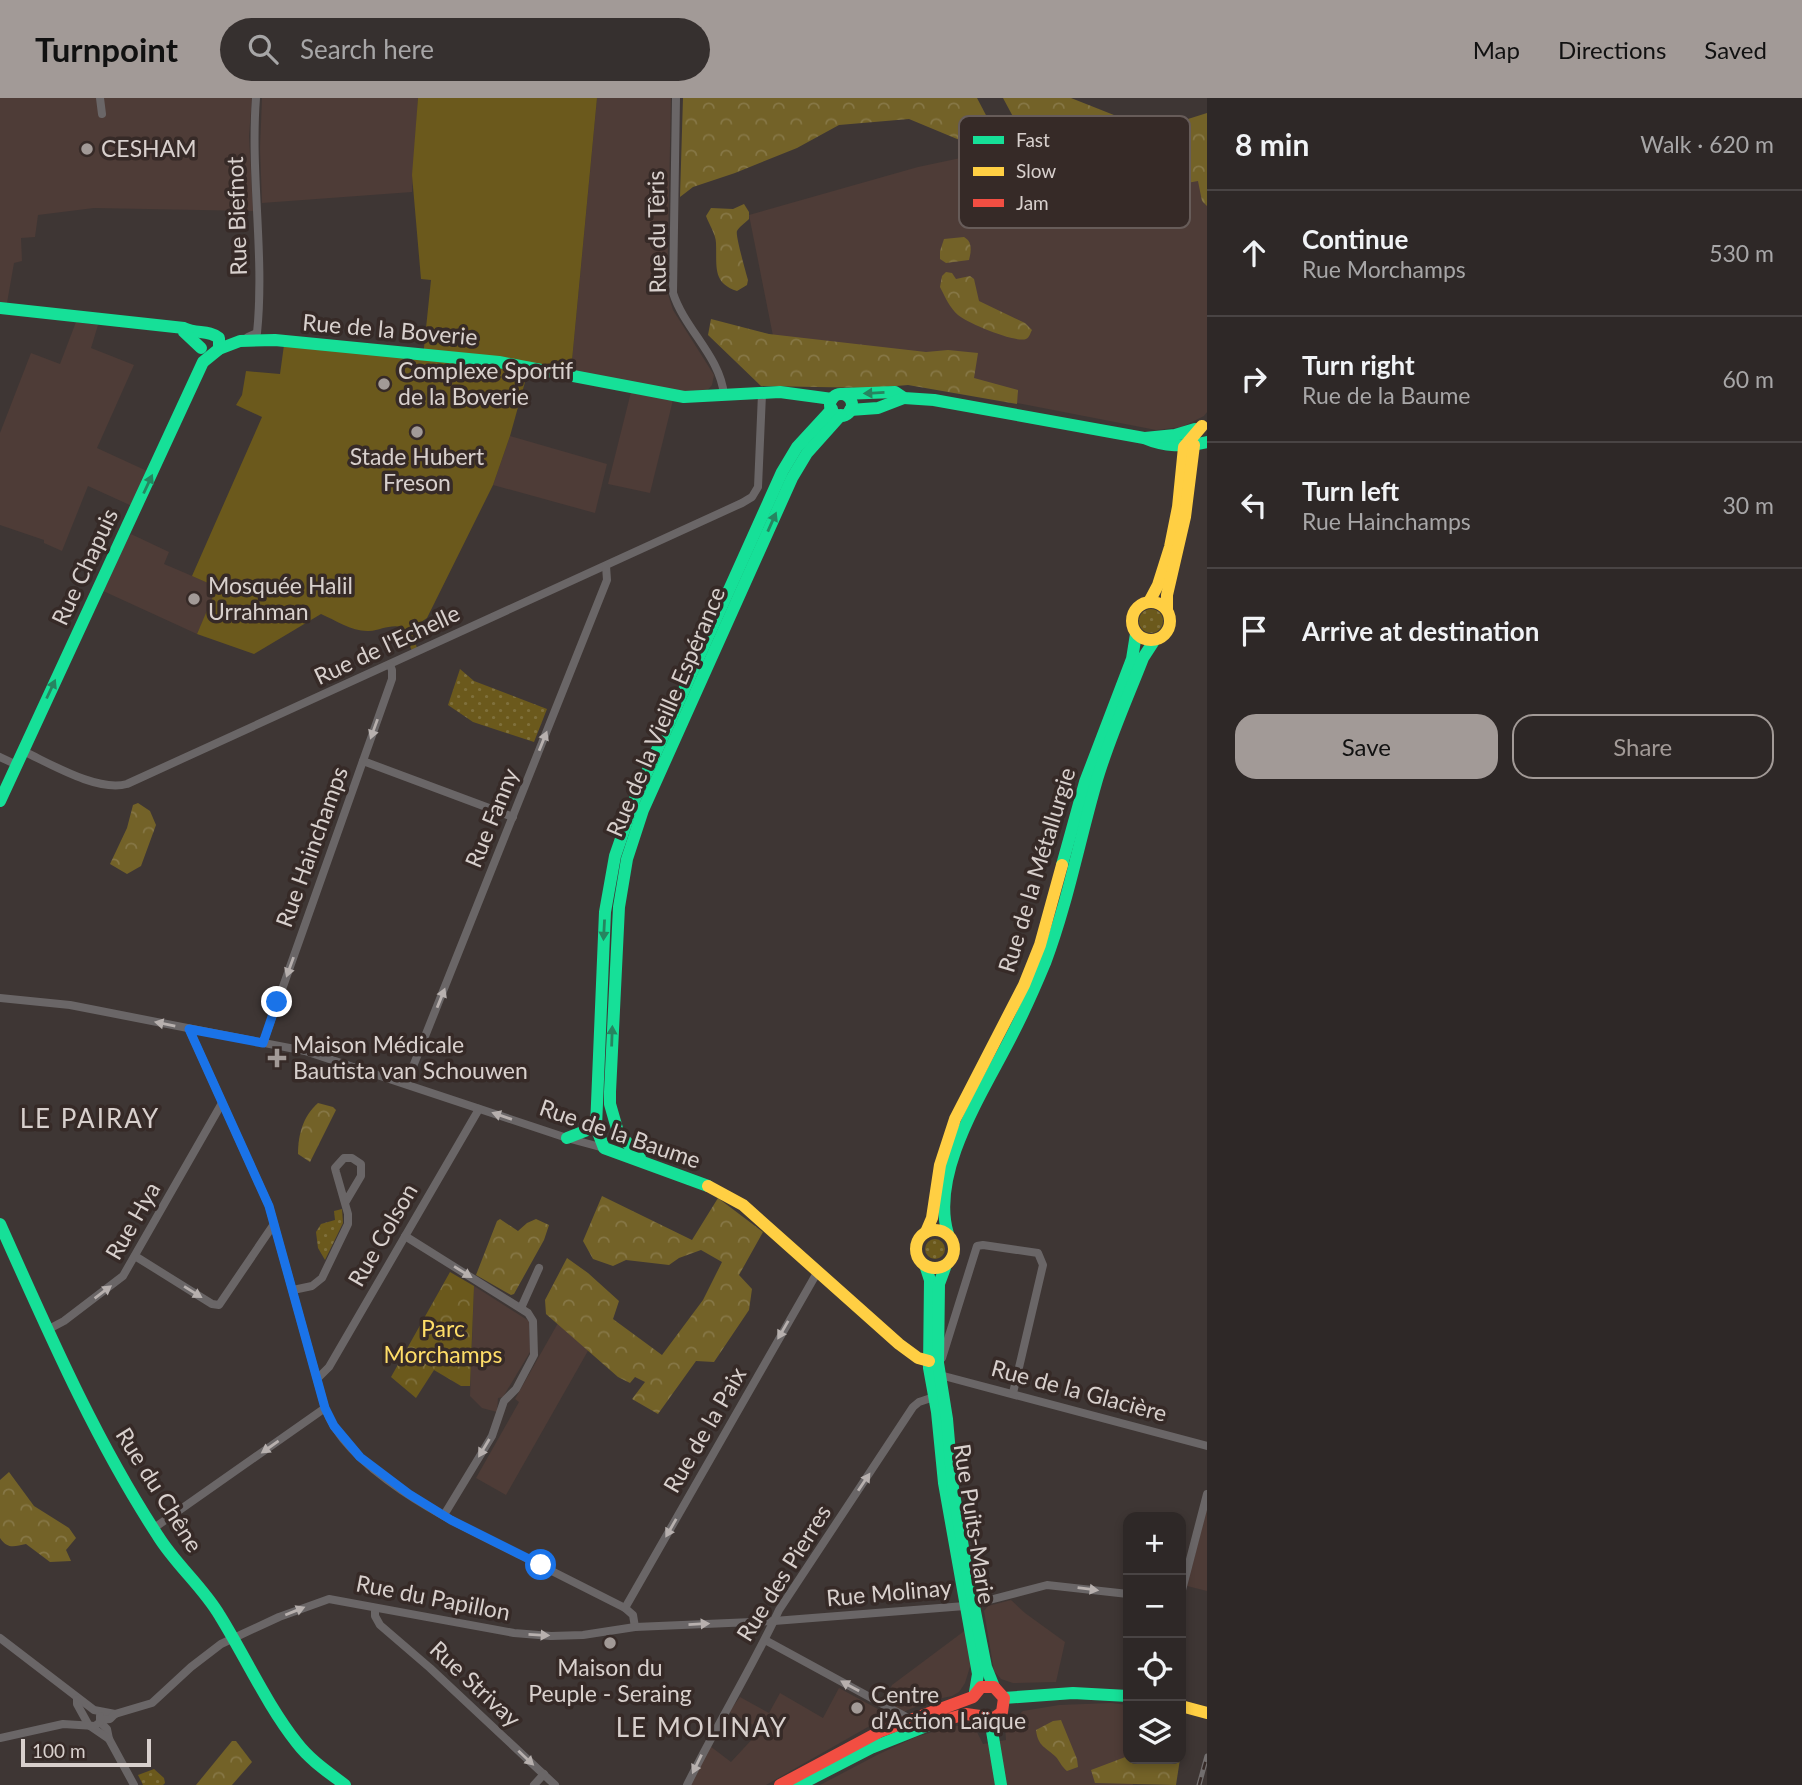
<!DOCTYPE html>
<html lang="en">
<head>
<meta charset="utf-8">
<style>
	:root { --surface:#2e2827; --page:#36302f; --text:#f1f3f6; --muted:#a7a6a7; --line:#494444; --accent:#a29a97 }
	body { margin:0; font-family:Lato,sans-serif; background:var(--page); color:var(--text) }
	.controls { position:absolute; right:21px; bottom:21px; display:grid; overflow:hidden; border-radius:14px; box-shadow:0 4px 10px #0003 }
	.controls button { width:63px; height:63px; display:grid; place-items:center; padding:0; border:0; border-bottom:2px solid var(--line); background:var(--surface); color:var(--text); font:35px sans-serif }
	.scale { position:absolute; left:21px; bottom:18px; width:130px; box-sizing:border-box; padding-left:7px; border:4px solid #d8d0cd; border-top:0; font-size:19px; line-height:24px; white-space:nowrap; color:#d8d0cd; -webkit-text-stroke:5px #362a27; paint-order:stroke }
	.stop { position:absolute; width:21px; height:21px; margin:-16px; border:5px solid #1a73e8; border-radius:50%; background:#fff }
	.stop.end { background:#1a73e8; border-color:#fff; box-shadow:0 2px 7px #0008 }
	.list { margin:0; padding:0; list-style:none }
	h2 { display:flex; justify-content:space-between; align-items:center; height:91px; margin:0; padding:0 28px; font-size:30px }
	h2 small { font-size:23px; font-weight:400; color:var(--muted) }
	.list li { display:grid; grid-template-columns:46px 1fr auto; gap:21px; align-items:center; box-sizing:border-box; height:126px; padding:0 28px; border-top:2px solid var(--line) }
	.list b { display:block; font-size:26px; white-space:nowrap }
	.list p { margin:0; font-size:23px; white-space:nowrap; color:var(--muted) }
	.list em { font-size:23px; font-style:normal; color:var(--muted) }
	.actions { display:flex; gap:14px; padding:21px 28px }
	.actions a { flex:1; padding:16px 0; border:2px solid var(--accent); border-radius:21px; text-align:center; font-size:24px; color:var(--accent) }
	.actions .main { background:var(--accent); color:#111 }
	.icon { flex:none; width:38px; height:38px; fill:none; stroke:currentColor; stroke-width:2; stroke-linecap:round; stroke-linejoin:round }
	.map { position:relative; flex:none; width:1207px; height:1687px; overflow:hidden }
	header { display:flex; align-items:center; gap:42px; box-sizing:border-box; height:98px; padding:0 35px; background:var(--accent); color:#111 }
	header strong { font-size:33px }
	nav { display:flex; gap:38px; margin-inline-start:auto; font-size:24px }
	.search { width:490px; height:63px; background:var(--page); display:flex; align-items:center; gap:18px; box-sizing:border-box; padding:0 24px; border-radius:38px; color:var(--muted); font-size:26px }
	main { display:flex }
	aside { flex:1; background:var(--surface) }
	.map>svg:first-child { display:block }
	.built { fill:#4e3c37 }
	.grass { fill:url(#grass-dots) }
	.forest { fill:url(#forest-crowns) }
	.park { fill:url(#park-crowns) }
	.garden { fill:#6b591c }
	.lines { fill:none; stroke-linecap:round; stroke-linejoin:round }
	.street { stroke:#6a6667; stroke-width:8 }
	.fast { stroke:#16e098; stroke-width:12 }
	.slow { stroke:#ffcf43; stroke-width:12 }
	.jam { stroke:#f24e42; stroke-width:12 }
	.rail-casing { stroke:#726e6e; stroke-width:5 }
	.rail { stroke:#362a27; stroke-width:2.5; stroke-dasharray:8; stroke-linecap:butt }
	.oneway { fill:#268560 }
	.oneway2 { fill:#b7b0ae }
	.route { stroke:#1a73e8; stroke-width:9 }
	.poi-dot { fill:#a29a97; stroke:#362a27; stroke-width:2.5 }
	.labels { text-anchor:middle; stroke-width:7; stroke-linejoin:round; paint-order:stroke }
	.poi-label { font-size:23px; fill:#d8d0cd; stroke:#362a27; text-anchor:start }
	.street-label { font-size:23px; fill:#d8d0cd; stroke:#362a27 }
	.park-label { font-size:23px; fill:#fedd68; stroke:#362a27 }
	.quarter-label { font-size:26px; letter-spacing:2px; fill:#d8d0cd; stroke:#362a27 }
	.key { fill:#362a27; stroke:#675c59; stroke-width:2 }
	.key-label { font-size:19px; fill:#d8d0cd }
</style>
</head>
<body>
<header>
<strong>Turnpoint</strong>
<div class="search"><svg class="icon" aria-label="search" viewBox="0 0 24 24"><circle cx="10" cy="10" r="6"/><path d="M15 15l6 6"/></svg>Search here</div>
<nav><a>Map</a><a>Directions</a><a>Saved</a></nav>
</header>
<main>
<div class="map">
<svg width="1207" height="1687" viewBox="0 0 1207 1687">
	<defs>
		<pattern id="grass-dots" width="8" height="8" patternUnits="userSpaceOnUse" patternTransform="scale(1.75)"><rect width="8" height="8" fill="#6b591c"/><path d="M2 2h.1M6 6h.1" fill="none" stroke="#7f703c" stroke-width="1.8" stroke-linecap="round"/></pattern>
		<pattern id="forest-crowns" width="20" height="18" patternUnits="userSpaceOnUse" patternTransform="scale(1.75)"><rect width="20" height="18" fill="#736228"/><path d="M2 6a3 3 0 1 1 6 0M12 15a3 3 0 1 1 6 0" fill="none" stroke="#867746"/></pattern>
		<pattern id="park-crowns" width="20" height="18" patternUnits="userSpaceOnUse" patternTransform="scale(1.75)"><rect width="20" height="18" fill="#6b591c"/><path d="M2 6a3 3 0 1 1 6 0M12 15a3 3 0 1 1 6 0" fill="none" stroke="#7f703c"/></pattern>
	</defs>
	<rect width="100%" height="100%" fill="#3e3634"/>
	<!-- built -->
	<g class="built">
		<path d="M0,0H252L249,38L253,113L94,110L38,117L35,139L21,140L22,163L14,165L7,205L0,204Z"/>
		<path d="M262,0H418L412,94L262,105L260,50Z"/>
		<path d="M597,0H671L667,193L673,212L714,277L712,287L706,294L682,295L571,273Z"/>
		<path d="M970,58L1030,82L1073,68L1200,81L1207,95V314L1204,318L1182,329L1156,332L987,299L778,263L749,117L918,69Z"/>
		<path d="M76,224L98,227L91,250L134,267L97,350L147,373L132,408L88,388L62,453L44,445V442L0,427V335L31,255L60,266Z"/>
		<path d="M631,294L673,302L650,395L608,386Z"/>
		<path d="M510,338L607,366L595,415L493,387Z"/>
		<path d="M131,436L169,454L164,466L218,489L197,536L101,492L122,447Z"/>
		<path d="M474,1188L529,1223L530,1254L503,1299L498,1300L497,1314L482,1310L470,1298Z"/>
		<path d="M558,1225L593,1244L506,1397L476,1380L519,1304L515,1301Z"/>
		<path d="M1207,1410V1493L1187,1488Z"/>
		<path d="M1011,1502L1025,1515L1065,1544L1056,1584L1013,1585L1001,1581L994,1573L984,1513L988,1508Z"/>
		<path d="M967,1531L972,1562L965,1585L959,1594L952,1598L933,1602L903,1614L884,1603L892,1587Z"/>
		<path d="M839,1590L889,1617L766,1687H690L710,1648L731,1664L756,1637L759,1630L729,1614L740,1599L769,1615L780,1595L823,1620Z"/>
		<path d="M1111,1605L1128,1607V1661L1133,1687H820L879,1656L916,1639L952,1628H969L977,1634L983,1646L1006,1642L1005,1629L1023,1613L1059,1607Z"/>
	</g>
	<!-- grass -->
	<g class="grass">
		<circle cx="1151" cy="523" r="12"/>
		<path d="M460,571L474,583L547,611L534,644L473,624L448,607Z"/>
		<path d="M342,1111L343,1125L325,1162L318,1150L316,1134L321,1126L335,1122L334,1113Z"/>
		<circle cx="935" cy="1151" r="10"/>
		<path d="M154,1671L164,1680L165,1685L163,1687H143L138,1677Z"/>
	</g>
	<!-- forest -->
	<g class="forest">
		<path d="M683,0H977L1010,63L909,21L839,27L797,50L735,75L693,89L680,99Z"/>
		<path d="M1003,0H1071L1124,21L1163,23L1169,27L1207,15V108L1202,103L1198,83L1153,91L1154,104L1131,100C1122,83 1098,72 1079,71C1073,70 1069,73 1063,74L1017,26Z"/>
		<path d="M744,106L749,114V121C745,125 739,129 737,133C735,136 746,175 748,182L747,187L737,193C712,185 717,168 716,145C716,137 709,126 706,118L711,110L733,111Z"/>
		<path d="M964,139C973,144 971,154 969,162L946,165L940,161V153L944,141Z"/>
		<path d="M946,174L952,175L956,181L970,178L974,181L979,203L1025,225L1032,232C1030,235 1030,239 1026,241C1015,245 967,225 958,217C950,210 945,199 940,189L942,178Z"/>
		<path d="M711,221L769,236L926,254L948,252L978,255L974,280L1018,292L1017,306L908,287L872,290L761,288L708,237Z"/>
		<path d="M138,705L150,713L156,727L141,768L127,776L110,766L127,730L133,707Z"/>
		<path d="M318,1005L333,1009L336,1012L310,1064L298,1056C298,1037 303,1018 318,1005Z"/>
		<path d="M602,1098L692,1142L718,1100L763,1134L739,1177L752,1191L749,1212L714,1264L696,1263L658,1316L632,1301L645,1284L635,1279L630,1285L618,1279L546,1216L545,1202L567,1160L588,1175L619,1203L613,1221L662,1257L703,1202L722,1164L701,1152L679,1160L669,1167L626,1162L613,1168L593,1161L583,1143Z"/>
		<path d="M500,1121L518,1133L527,1125L536,1121L549,1127L544,1142L514,1196L511,1197L476,1177L497,1123Z"/>
		<path d="M9,1374L34,1408L69,1430L76,1440L66,1452L71,1463L50,1464L26,1446C15,1448 8,1452 0,1440V1382Z"/>
		<path d="M1061,1622L1077,1661L1078,1669L1067,1673C1062,1669 1060,1664 1056,1659C1046,1649 1038,1649 1036,1632L1053,1623Z"/>
		<path d="M232,1643H236L252,1664L232,1687H196Z"/>
		<path d="M1128,1658V1661H1180L1176,1687L1095,1685L1091,1672Z"/>
	</g>
	<!-- park -->
	<path class="park" d="M450,1174L474,1188L470,1288H461L434,1272L416,1300L391,1279Z"/>
	<!-- garden -->
	<g class="garden">
		<path d="M418,0H597L571,273L530,266L510,338L493,387L427,520L411,531L417,550L412,553L402,529C390,526 381,532 369,533C353,534 335,522 321,516L254,556L197,536L217,489L192,478L262,319L236,307L242,297L246,273L280,276L284,247L423,259L431,182L421,181L412,77Z"/>
		<path d="M444,1243L457,1245L455,1270L441,1268L442,1244Z"/>
	</g>
	<g class="lines">
		<!-- street -->
		<g class="street">
			<path d="M100,0L102,16"/>
			<path d="M676,0L673,195C685,232 720,258 724,297"/>
			<path d="M248,239L257,235C265,157 250,78 256,0"/>
			<path d="M23,653C51,666 97,694 127,686L742,405L752,399L758,389L762,296"/>
			<path d="M0,659L17,667"/>
			<path d="M363,663L513,719"/>
			<path d="M0,900L70,907L305,953L567,1040L604,1050"/>
			<path d="M189,931L269,1108L325,1310C349,1377 464,1429 524,1459C558,1476 592,1493 625,1510L633,1517L635,1529"/>
			<path d="M263,945L392,581V572L390,567"/>
			<path d="M406,986L607,482L606,468"/>
			<path d="M405,1138L528,1215L533,1223L534,1257L516,1291L504,1303L492,1338L444,1417"/>
			<path d="M135,1158L212,1206L219,1207L274,1126"/>
			<path d="M293,1192L312,1188L322,1180L348,1126V1116L336,1074L335,1070L344,1060H352L361,1066V1078L345,1105"/>
			<path d="M521,1210L539,1170"/>
			<path d="M47,1232L64,1223L123,1178L222,1005"/>
			<path d="M942,1260L977,1148L983,1147L1038,1155L1043,1167L1013,1295"/>
			<path d="M940,1277L1207,1348"/>
			<path d="M318,1280L329,1269L479,1011"/>
			<path d="M154,1430L325,1310"/>
			<path d="M1181,1496L1207,1396"/>
			<path d="M974,1506L1047,1487L1128,1496"/>
			<path d="M625,1510L818,1173"/>
			<path d="M375,1511V1518L380,1527L430,1570L555,1687"/>
			<path d="M0,1540L94,1612L115,1616"/>
			<path d="M765,1542L910,1621"/>
			<path d="M77,1601V1606L88,1626"/>
			<path d="M100,1622L110,1621L115,1616L152,1605L191,1569L221,1546L279,1519L329,1501L514,1535L551,1538L583,1537L635,1529L774,1523L965,1508"/>
			<path d="M100,1624L107,1631L109,1641L134,1687"/>
			<path d="M90,1628L109,1641"/>
			<path d="M0,1640L63,1626L95,1628L100,1624V1618"/>
			<path d="M534,1687L544,1676"/>
			<path d="M687,1687C716,1628 751,1572 779,1512L913,1309L919,1304L934,1299"/>
		</g>
		<!-- fast -->
		<g class="fast">
			<path d="M0,210L184,230C196,236 209,232 219,240V251L203,264L0,703"/>
			<path d="M184,234L201,250"/>
			<path d="M219,251L240,243L275,242L499,264L684,299L780,294L832,301"/>
			<path d="M842,296L895,294L904,300L934,302L1144,340C1165,349 1184,349 1207,344"/>
			<circle cx="841" cy="307" r="11"/>
			<path d="M850,312L878,310L904,300"/>
			<path d="M1145,340L1175,337L1195,331"/>
			<path d="M1062,767L1085,684L1132,561L1136,536"/>
			<path d="M567,1040L585,1033L596,1020"/>
			<path d="M640,1060L618,1034L610,1006V994L619,809L627,761L643,712L792,380L807,355L841,317"/>
			<path d="M708,1088L604,1050L596,1029L605,814L615,758L634,703L782,374L797,349L832,311"/>
			<path d="M0,1126C48,1233 94,1340 158,1438C176,1467 203,1489 220,1518C246,1560 267,1607 297,1645C310,1662 328,1674 345,1687"/>
			<path d="M948,1136C929,1074 985,991 1012,937C1024,914 1035,889 1045,865C1067,807 1079,744 1096,685C1108,643 1127,601 1143,560L1154,543"/>
			<path d="M925,1167L930,1182L929,1270L937,1314L944,1385L978,1576L975,1594"/>
			<path d="M946,1167L939,1186L938,1265L947,1321L953,1390L967,1473L986,1569L994,1589"/>
			<path d="M1004,1600L1073,1595L1128,1598"/>
			<path d="M990,1621L1001,1687"/>
			<path d="M799,1687L871,1650L934,1625"/>
		</g>
		<!-- slow -->
		<g class="slow">
			<circle cx="1151" cy="523" r="19"/>
			<path d="M1149,504L1158,487L1170,449L1178,409L1184,349L1202,328"/>
			<path d="M1167,511V497L1185,419L1194,347"/>
			<path d="M708,1088L743,1107L899,1246L918,1260L929,1263"/>
			<circle cx="935" cy="1151" r="19"/>
			<path d="M926,1134L932,1120L940,1067L955,1021L1024,887L1040,847L1062,767"/>
			<path d="M1181,1608L1207,1615"/>
		</g>
		<!-- jam -->
		<path class="jam" d="M780,1687L881,1633L973,1599L981,1589H994L1004,1600L1002,1614L994,1620L966,1616L934,1625"/>
		<defs>
			<path id="rail" d="M1199,1687L1207,1658"/>
		</defs>
		<!-- rail casing -->
		<use href="#rail" class="rail-casing"/>
		<!-- rail -->
		<use href="#rail" class="rail"/>
	</g>
	<!-- one-way arrows -->
	<defs><path id="oneway-solid" d="M-6-.8H1V-3.2L6.5 0L1 3.2V.8H-6Z" transform="scale(1.75)"/></defs>
	<g class="oneway">
		<use href="#oneway-solid" transform="translate(874 295) rotate(177)"/>
		<use href="#oneway-solid" transform="translate(148 386) rotate(-65)"/>
		<use href="#oneway-solid" transform="translate(772 424) rotate(-66)"/>
		<use href="#oneway-solid" transform="translate(51 591) rotate(-65)"/>
		<use href="#oneway-solid" transform="translate(604 832) rotate(93)"/>
		<use href="#oneway-solid" transform="translate(612 938) rotate(-88)"/>
	</g>
	<g class="oneway2">
		<use href="#oneway-solid" transform="translate(374 631) rotate(110)"/>
		<use href="#oneway-solid" transform="translate(543 643) rotate(-68)"/>
		<use href="#oneway-solid" transform="translate(290 869) rotate(110)"/>
		<use href="#oneway-solid" transform="translate(441 900) rotate(-68)"/>
		<use href="#oneway-solid" transform="translate(165 926) rotate(-169)"/>
		<use href="#oneway-solid" transform="translate(502 1018) rotate(-161)"/>
		<use href="#oneway-solid" transform="translate(463 1174) rotate(32)"/>
		<use href="#oneway-solid" transform="translate(103 1194) rotate(-37)"/>
		<use href="#oneway-solid" transform="translate(193 1194) rotate(32)"/>
		<use href="#oneway-solid" transform="translate(783 1232) rotate(120)"/>
		<use href="#oneway-solid" transform="translate(270 1349) rotate(145)"/>
		<use href="#oneway-solid" transform="translate(484 1350) rotate(121)"/>
		<use href="#oneway-solid" transform="translate(864 1384) rotate(-56)"/>
		<use href="#oneway-solid" transform="translate(671 1430) rotate(120)"/>
		<use href="#oneway-solid" transform="translate(1088 1491) rotate(7)"/>
		<use href="#oneway-solid" transform="translate(295 1513) rotate(-22)"/>
		<use href="#oneway-solid" transform="translate(699 1526) rotate(-3)"/>
		<use href="#oneway-solid" transform="translate(539 1537) rotate(3)"/>
		<use href="#oneway-solid" transform="translate(850 1588) rotate(-151)"/>
		<use href="#oneway-solid" transform="translate(526 1660) rotate(43)"/>
		<use href="#oneway-solid" transform="translate(697 1666) rotate(116)"/>
	</g>
	<g class="lines">
		<!-- route -->
		<path class="route" d="M277,904L263,945L189,931L269,1108L325,1310L334,1328L360,1359L409,1396L451,1422L541,1467"/>
	</g>
	<!-- markers -->
	<g class="poi-dot">
		<circle cx="87" cy="51" r="7"/>
		<circle cx="384" cy="286" r="7"/>
		<circle cx="417" cy="334" r="7"/>
		<circle cx="194" cy="501" r="7"/>
		<path d="M273.5 949.5h7v7h7v7h-7v7h-7v-7h-7v-7h7z"/>
		<circle cx="610" cy="1545" r="7"/>
		<circle cx="857" cy="1610" r="7"/>
	</g>
	<g class="labels">
		<!-- poi labels -->
		<g class="poi-label">
			<text x="101" y="59">CESHAM</text>
			<text x="398" y="281">Complexe Sportif<tspan x="398" dy="26">de la Boverie</tspan></text>
			<text x="417" y="367" text-anchor="middle">Stade Hubert<tspan x="417" dy="26">Freson</tspan></text>
			<text x="208" y="496">Mosquée Halil<tspan x="208" dy="26">Urrahman</tspan></text>
			<text x="293" y="955">Maison Médicale<tspan x="293" dy="26">Bautista van Schouwen</tspan></text>
			<text x="610" y="1578" text-anchor="middle">Maison du<tspan x="610" dy="26">Peuple - Seraing</tspan></text>
			<text x="871" y="1605">Centre<tspan x="871" dy="26">d'Action Laïque</tspan></text>
		</g>
		<!-- street labels -->
		<g class="street-label">
			<text transform="translate(237 118) rotate(-92)" y="8">Rue Biefnot</text>
			<text transform="translate(657 134) rotate(-91)" y="8">Rue du Têris</text>
			<text transform="translate(390 232) rotate(5)" y="8">Rue de la Boverie</text>
			<text transform="translate(85 469) rotate(-65)" y="8">Rue Chapuis</text>
			<text transform="translate(387 547) rotate(-25)" y="8">Rue de l'Echelle</text>
			<text transform="translate(666 614) rotate(-67)" y="8">Rue de la Vieille Espérance</text>
			<text transform="translate(492 720) rotate(-68)" y="8">Rue Fanny</text>
			<text transform="translate(312 749) rotate(-70)" y="8">Rue Hainchamps</text>
			<text transform="translate(1037 772) rotate(-73)" y="8">Rue de la Métallurgie</text>
			<text transform="translate(620 1036) rotate(19)" y="8">Rue de la Baume</text>
			<text transform="translate(133 1123) rotate(-60)" y="8">Rue Hya</text>
			<text transform="translate(383 1137) rotate(-60)" y="8">Rue Colson</text>
			<text transform="translate(1079 1293) rotate(15)" y="8">Rue de la Glacière</text>
			<text transform="translate(705 1332) rotate(-60)" y="8">Rue de la Paix</text>
			<text transform="translate(159 1392) rotate(58)" y="8">Rue du Chêne</text>
			<text transform="translate(974 1426) rotate(81)" y="8">Rue Puits-Marie</text>
			<text transform="translate(784 1475) rotate(-58)" y="8">Rue des Pierres</text>
			<text transform="translate(889 1495) rotate(-5)" y="8">Rue Molinay</text>
			<text transform="translate(433 1500) rotate(11)" y="8">Rue du Papillon</text>
			<text transform="translate(475 1586) rotate(43)" y="8">Rue Strivay</text>
		</g>
		<!-- park labels -->
		<g class="park-label">
			<text x="443" y="1239">Parc<tspan x="443" dy="26">Morchamps</tspan></text>
		</g>
		<!-- quarter labels -->
		<g class="quarter-label">
			<text x="90" y="1030">LE PAIRAY</text>
			<text x="702" y="1639">LE MOLINAY</text>
		</g>
	</g>
	<!-- legend -->
	<rect x="959" y="18" width="231" height="112" rx="10" class="key"/>
	<rect x="973" y="38" width="31" height="8" fill="#16e098"/>
	<rect x="973" y="69" width="31" height="9" fill="#ffcf43"/>
	<rect x="973" y="101" width="31" height="8" fill="#f24e42"/>
	<g class="key-label">
		<text x="1016" y="49">Fast</text>
		<text x="1016" y="80">Slow</text>
		<text x="1016" y="112">Jam</text>
	</g>
</svg>
<div class="controls">
<button>+</button>
<button>−</button>
<button><svg class="icon" aria-label="locate" viewBox="0 0 24 24"><circle cx="12" cy="12" r="6"/><path d="M12 2v4M12 18v4M2 12h4M18 12h4"/></svg></button>
<button><svg class="icon" aria-label="layers" viewBox="0 0 24 24"><path d="M12 4l9 5-9 5-9-5zM3 14l9 5 9-5"/></svg></button>
</div>
<div class="scale">100 m</div>
<div class="stop" style="left:541px;top:1467px"></div>
<div class="stop end" style="left:277px;top:904px"></div>
</div>
<aside>
<h2>8 min<small>Walk · 620 m</small></h2>
<ul class="list">
<li><svg class="icon" aria-label="ahead" viewBox="0 0 24 24"><path d="M12 20V5M6 11l6-6 6 6"/></svg><div><b>Continue</b><p>Rue Morchamps</p></div><em>530 m</em></li>
<li><svg class="icon" aria-label="right" viewBox="0 0 24 24"><path d="M7 20v-9h11M14 6l5 5-5 5"/></svg><div><b>Turn right</b><p>Rue de la Baume</p></div><em>60 m</em></li>
<li><svg class="icon" aria-label="left" viewBox="0 0 24 24"><path d="M17 20v-9H6M10 6l-5 5 5 5"/></svg><div><b>Turn left</b><p>Rue Hainchamps</p></div><em>30 m</em></li>
<li><svg class="icon" aria-label="arrive" viewBox="0 0 24 24"><path d="M6 21V4h12l-3 4 3 4H6"/></svg><div><b>Arrive at destination</b></div></li>
</ul>
<div class="actions"><a class="main">Save</a><a>Share</a></div>
</aside>
</main>
</body>
</html>
